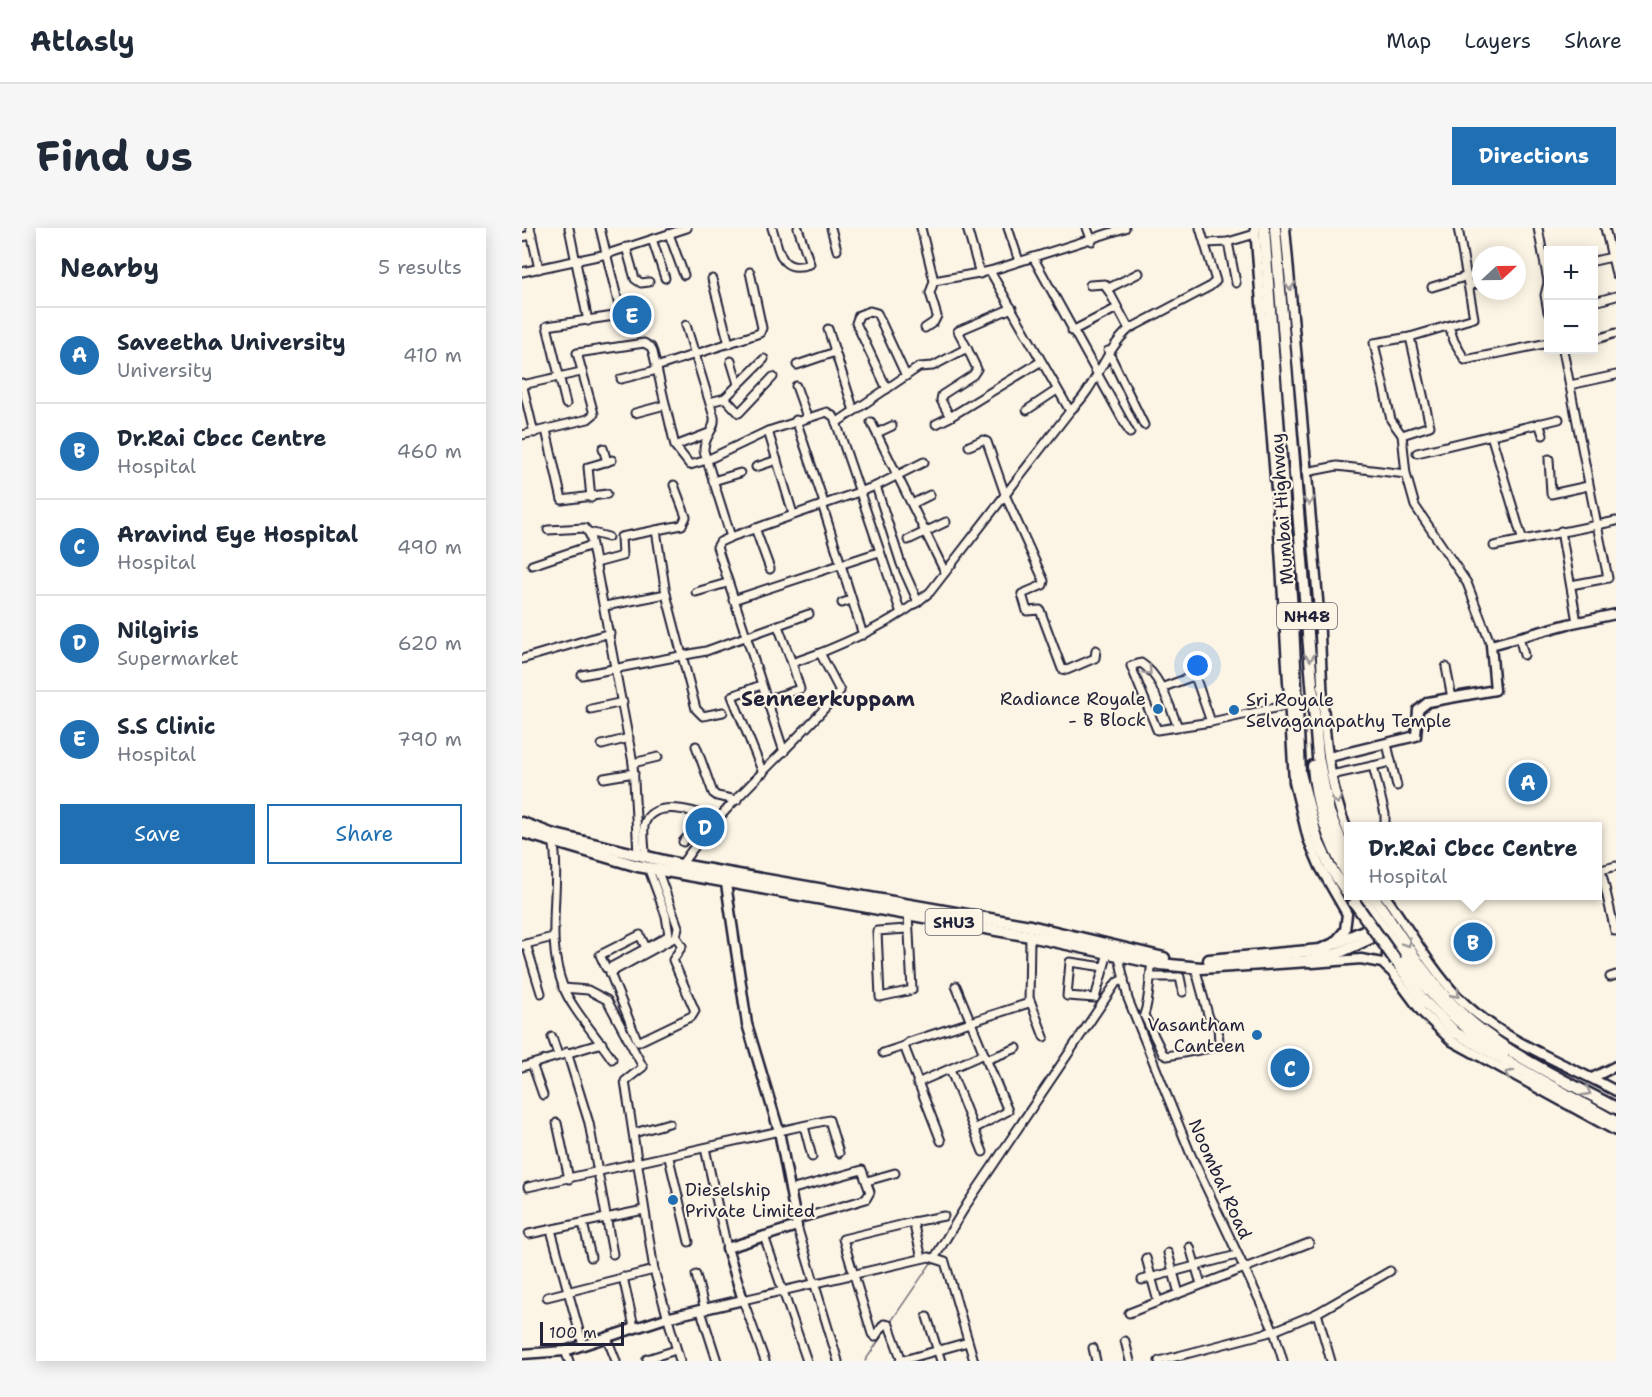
<!DOCTYPE html>
<html lang="en">
<head>
<meta charset="utf-8">
<style>
	:root { --surface:#fff; --page:#f6f6f7; --text:#1f2937; --muted:#747a83; --line:#e0e1e3; --accent:#1f6fb2 }
	body { margin:0; font-family:"Shantell Sans",sans-serif; background:var(--page); color:var(--text) }
	.controls { position:absolute; right:18px; top:18px; display:grid; overflow:hidden; border-radius:0px; box-shadow:0 3px 15px #0003 }
	.controls button { width:54px; height:54px; display:grid; place-items:center; padding:0; border:0; border-bottom:2px solid var(--line); background:var(--surface); color:var(--text); font:30px sans-serif }
	.compass { position:absolute; left:950px; top:18px; width:54px; height:54px; border-radius:50%; background:var(--surface); box-shadow:0 3px 15px #0003; rotate:68deg }
	.scale { position:absolute; left:18px; bottom:15px; width:84px; box-sizing:border-box; padding-left:6px; border:3px solid #22223b; border-top:0; font-size:16px; line-height:21px; white-space:nowrap; color:#22223b; -webkit-text-stroke:4px #fcf5e5; paint-order:stroke }
	.you { position:absolute; left:676px; top:438px; width:21px; height:21px; margin:-15px; border:4px solid #fff; border-radius:50%; background:#1a73e8; box-shadow:0 0 0 9px #1a73e833 }
	.badge { display:grid; place-items:center; width:39px; height:39px; border-radius:50%; background:var(--accent); color:#fff; font-size:20px; font-weight:700 }
	.pin { position:absolute; translate:-50% -50%; border:3px solid #fff; box-shadow:0 2px 6px #0006 }
	.popup { position:absolute; left:822px; top:594px; width:258px; height:78px; box-sizing:border-box; display:grid; place-content:center; border-radius:0px; background:var(--surface); filter:drop-shadow(0 2px 4px #0005); font-size:20px; white-space:nowrap; color:var(--muted) }
	.popup b { font-size:22px; color:var(--text) }
	.popup::after { content:''; position:absolute; left:50%; top:100%; margin-left:-12px; border:12px solid transparent; border-top-color:var(--surface) }
	.list { margin:0; padding:0; list-style:none }
	h2 { display:flex; justify-content:space-between; align-items:center; height:78px; margin:0; padding:0 24px; font-size:26px }
	h2 small { font-size:20px; font-weight:400; color:var(--muted) }
	.list li { display:grid; grid-template-columns:39px 1fr auto; gap:18px; align-items:center; box-sizing:border-box; height:96px; padding:0 24px; border-top:2px solid var(--line) }
	.list b { display:block; font-size:22px; white-space:nowrap }
	.list p { margin:0; font-size:20px; white-space:nowrap; color:var(--muted) }
	.list em { font-size:20px; font-style:normal; color:var(--muted) }
	.actions { display:flex; gap:12px; padding:18px 24px }
	.actions a { flex:1; padding:14px 0; border:2px solid var(--accent); border-radius:0px; text-align:center; font-size:21px; color:var(--accent) }
	.actions .main { background:var(--accent); color:#fff }
	.map { position:relative; flex:none; width:1094px; height:1133px; overflow:hidden; border-radius:0px }
	header { display:flex; align-items:center; gap:36px; box-sizing:border-box; height:84px; padding:0 30px; background:var(--surface); border-bottom:2px solid var(--line) }
	header strong { font-size:28px }
	nav { display:flex; gap:33px; margin-inline-start:auto; font-size:21px }
	.intro { display:flex; align-items:center; justify-content:space-between; box-sizing:border-box; height:144px; padding:0 36px }
	h1 { margin:0; font-size:42px }
	.button { padding:15px 27px; border-radius:0px; background:var(--accent); color:#fff; font-size:21px; font-weight:700 }
	main { display:flex; gap:36px; padding:0 36px }
	aside { flex:1; background:var(--surface); border-radius:0px; box-shadow:0 3px 15px #0003 }
	.map>svg:first-child { display:block }
	.lines { fill:none; stroke-linecap:round; stroke-linejoin:round }
	.stream { stroke:#78757e; stroke-width:1.5 }
	.minor-casing { stroke:#22223b; stroke-width:11 }
	.tertiary-casing { stroke:#22223b; stroke-width:13 }
	.primary-casing { stroke:#22223b; stroke-width:15 }
	.trunk-casing { stroke:#22223b; stroke-width:15 }
	.minor { stroke:#fcf5e5; stroke-width:7 }
	.tertiary { stroke:#fcf5e5; stroke-width:8 }
	.primary { stroke:#fcf5e5; stroke-width:10 }
	.trunk { stroke:#fcf5e5; stroke-width:10 }
	.trunk-bridge-casing { stroke:#22223b; stroke-width:15; stroke-linecap:butt }
	.trunk-bridge { stroke:#fcf5e5; stroke-width:10 }
	.oneway { stroke:#9a9698 }
	.poi-dot { fill:#1f6fb2; stroke:#fcf5e5; stroke-width:2 }
	.labels { text-anchor:middle; stroke-width:4.5; stroke-linejoin:round; paint-order:stroke }
	.shield { fill:#fcf5e5; stroke:#63616e; stroke-width:1.5 }
	.shield-label { font-size:16px; font-weight:bold; fill:#22223b }
	.street-label { font-size:18px; fill:#22223b; stroke:#fcf5e5 }
	.poi-label { font-size:18px; fill:#22223b; stroke:#fcf5e5; text-anchor:end }
	.quarter-label { font-size:21px; font-weight:bold; fill:#22223b; stroke:#fcf5e5 }
</style>
</head>
<body>
<header>
<strong>Atlasly</strong>
<nav><a>Map</a><a>Layers</a><a>Share</a></nav>
</header>
<div class="intro"><h1>Find us</h1><a class="button">Directions</a></div>
<main>
<aside>
<h2>Nearby<small>5 results</small></h2>
<ul class="list">
<li><span class="badge">A</span><div><b>Saveetha University</b><p>University</p></div><em>410 m</em></li>
<li><span class="badge">B</span><div><b>Dr.Rai Cbcc Centre</b><p>Hospital</p></div><em>460 m</em></li>
<li><span class="badge">C</span><div><b>Aravind Eye Hospital</b><p>Hospital</p></div><em>490 m</em></li>
<li><span class="badge">D</span><div><b>Nilgiris</b><p>Supermarket</p></div><em>620 m</em></li>
<li><span class="badge">E</span><div><b>S.S Clinic</b><p>Hospital</p></div><em>790 m</em></li>
</ul>
<div class="actions"><a class="main">Save</a><a>Share</a></div>
</aside>
<div class="map">
<svg width="1094" height="1133" viewBox="0 0 1094 1133">
	<rect width="100%" height="100%" fill="#fcf5e5"/>
	<filter id="ink" filterUnits="userSpaceOnUse"><feTurbulence type="fractalNoise" baseFrequency=".0167" numOctaves="2"/><feDisplacementMap in="SourceGraphic" scale="12" xChannelSelector="R" yChannelSelector="G"/><feConvolveMatrix kernelMatrix="1 2 1 2 8 2 1 2 1" color-interpolation-filters="sRGB"/></filter>
	<g filter="url(#ink)">
		<g class="lines">
			<!-- stream -->
			<g class="stream">
				<path d="M368,1095L411,1032"/>
				<path d="M343,1133L366,1099"/>
			</g>
			<defs>
				<g id="minor">
					<path d="M8,0L17,41"/>
					<path d="M47,0L66,93"/>
					<path d="M250,0C258,23 257,46 288,36L276,0"/>
					<path d="M309,0L315,22"/>
					<path d="M399,0L412,53L408,65L415,88L412,94L403,100"/>
					<path d="M445,0L458,46"/>
					<path d="M486,0L497,33"/>
					<path d="M565,0L570,13"/>
					<path d="M1016,0L1026,53"/>
					<path d="M1083,0L1094,46"/>
					<path d="M147,6L162,47"/>
					<path d="M0,9L10,7"/>
					<path d="M130,11L143,50"/>
					<path d="M706,14L714,55"/>
					<path d="M684,15L706,14L733,6"/>
					<path d="M104,19L113,51L119,55L127,54"/>
					<path d="M511,29L608,205"/>
					<path d="M1072,33L1090,29"/>
					<path d="M468,43L548,183"/>
					<path d="M0,44L85,26L165,0"/>
					<path d="M190,51L207,116"/>
					<path d="M412,53L468,43L603,0"/>
					<path d="M1026,55L1023,67L1026,84"/>
					<path d="M568,57L583,56L607,101"/>
					<path d="M948,57L959,55"/>
					<path d="M910,59L946,48"/>
					<path d="M585,61L617,45"/>
					<path d="M1072,74L1094,68"/>
					<path d="M164,97L192,189C194,202 181,209 182,223L209,309"/>
					<path d="M927,98L932,113L943,132L1026,115"/>
					<path d="M306,101L332,183"/>
					<path d="M550,103L595,80"/>
					<path d="M1072,112L1094,105"/>
					<path d="M445,120L455,141L451,147L420,167L419,172L428,189L518,134"/>
					<path d="M1041,122L1075,297L1094,293"/>
					<path d="M586,123L622,197"/>
					<path d="M209,133L216,156"/>
					<path d="M275,137L313,124"/>
					<path d="M134,139L238,105L240,100L228,44"/>
					<path d="M99,151L135,142"/>
					<path d="M0,155L12,205"/>
					<path d="M0,157L59,144"/>
					<path d="M1048,157L1094,147"/>
					<path d="M274,158L285,189"/>
					<path d="M365,161L334,95L337,87L348,83L355,85L384,148"/>
					<path d="M203,170L217,185L251,149"/>
					<path d="M188,174L203,170L242,131"/>
					<path d="M44,176L25,98L92,88L98,82L78,0"/>
					<path d="M505,182L535,162"/>
					<path d="M113,185L143,177"/>
					<path d="M274,192L302,275"/>
					<path d="M349,194L423,344"/>
					<path d="M314,195L397,139L411,138L445,120L436,103L490,80"/>
					<path d="M1017,195L1021,207"/>
					<path d="M414,196L428,189"/>
					<path d="M24,202L40,272L85,266"/>
					<path d="M246,203L271,286"/>
					<path d="M355,205L370,198"/>
					<path d="M0,207L66,191L72,186L55,125L122,115L129,119L131,124L153,218L168,237L185,232L246,203L305,184L312,189L315,197L379,385"/>
					<path d="M880,207L869,192L852,115L888,109"/>
					<path d="M969,207L1000,310"/>
					<path d="M153,218L187,205"/>
					<path d="M447,218L461,212L465,214L484,269L522,353L521,357L500,366L505,383L518,382L540,441L545,442L573,430L574,422"/>
					<path d="M81,220L85,234"/>
					<path d="M895,225L1037,191"/>
					<path d="M1027,231L1029,266L1066,258"/>
					<path d="M234,239L255,232"/>
					<path d="M784,244L815,238L884,246L880,207L908,198L888,109L952,90L936,0"/>
					<path d="M884,246L893,278L945,355L969,417"/>
					<path d="M191,253L218,245"/>
					<path d="M354,258L379,336L396,374"/>
					<path d="M69,270L66,239L90,232"/>
					<path d="M300,276L341,407"/>
					<path d="M390,276L408,267"/>
					<path d="M233,300L248,341"/>
					<path d="M26,302L63,300L68,307L111,535L116,626"/>
					<path d="M134,302L144,366L174,481L181,488L201,484"/>
					<path d="M1039,303L1055,394"/>
					<path d="M67,304L86,309"/>
					<path d="M386,312L424,294"/>
					<path d="M972,318L1075,297L1086,350L1049,357"/>
					<path d="M74,335L100,328L99,309L160,297L164,289L152,257"/>
					<path d="M10,337L70,317"/>
					<path d="M174,364L205,355"/>
					<path d="M211,372L357,324"/>
					<path d="M320,375L329,372"/>
					<path d="M83,378L144,366"/>
					<path d="M256,398L270,435L298,425"/>
					<path d="M997,409L1002,427"/>
					<path d="M0,431L88,405"/>
					<path d="M924,439L930,470"/>
					<path d="M60,447L184,423L287,386"/>
					<path d="M239,457L210,468L241,545"/>
					<path d="M639,460L669,449L674,451L689,494L767,477"/>
					<path d="M243,472L278,461L270,435"/>
					<path d="M69,481L101,474"/>
					<path d="M656,499C647,477 639,448 619,435L609,438L635,502L689,494"/>
					<path d="M865,516L875,558"/>
					<path d="M80,517L107,510"/>
					<path d="M174,518L191,565L195,568L215,572"/>
					<path d="M262,524L195,319L198,314L209,309L354,258L402,234"/>
					<path d="M111,535L136,529"/>
					<path d="M851,538L863,586V597"/>
					<path d="M809,547L869,534"/>
					<path d="M82,550L112,545"/>
					<path d="M31,611C40,659 22,708 41,758C48,779 77,811 90,831"/>
					<path d="M161,614L185,587"/>
					<path d="M123,627C123,618 121,607 122,598C128,569 177,583 194,592"/>
					<path d="M159,637C204,573 267,523 318,463L298,425C337,409 375,392 408,364L548,183C575,159 580,126 607,101L687,59L694,53L678,0"/>
					<path d="M135,641L156,699L154,709L160,718L151,732L173,783L170,788L116,814L88,745L154,709"/>
					<path d="M385,701L355,703L358,769L390,762L386,686"/>
					<path d="M1093,703L1079,642L1094,638"/>
					<path d="M4,716L19,765"/>
					<path d="M0,717L31,709"/>
					<path d="M124,720L118,707L78,727L84,740H87L139,712L147,707L144,688L126,639"/>
					<path d="M596,724L606,771L669,927L752,1103L795,1085L809,1133"/>
					<path d="M630,734C627,752 628,770 622,787L641,826L645,828L693,819L697,814L696,799L687,790L673,739"/>
					<path d="M582,739L548,734L545,768L573,770L586,725"/>
					<path d="M628,749H658L661,764"/>
					<path d="M1088,749L1094,747"/>
					<path d="M41,760L66,762L85,772L121,839L103,853L132,1042L158,1133"/>
					<path d="M508,772L522,809"/>
					<path d="M30,809L36,827"/>
					<path d="M382,818L387,814L507,775L508,708"/>
					<path d="M45,824L67,895L91,1026"/>
					<path d="M361,825L382,818L419,913"/>
					<path d="M464,832L495,820"/>
					<path d="M10,836L21,867"/>
					<path d="M0,839L80,815"/>
					<path d="M428,841L461,924"/>
					<path d="M395,855L462,826L434,758"/>
					<path d="M35,895L47,951"/>
					<path d="M282,898L290,929"/>
					<path d="M452,901L486,883L462,826"/>
					<path d="M112,905L147,895"/>
					<path d="M183,920L205,1020"/>
					<path d="M147,930L167,1014"/>
					<path d="M345,953L373,945"/>
					<path d="M6,959L307,892L317,925"/>
					<path d="M268,962L340,942L348,964L344,971L274,992"/>
					<path d="M391,994L422,988"/>
					<path d="M61,995L69,1029"/>
					<path d="M275,998L316,1133"/>
					<path d="M29,1002L61,1117"/>
					<path d="M7,1006L122,982"/>
					<path d="M242,1008L285,1133"/>
					<path d="M668,1019L678,1053"/>
					<path d="M646,1025L656,1062"/>
					<path d="M413,1029L445,976L594,755L602,751"/>
					<path d="M624,1030L635,1070"/>
					<path d="M174,1047L183,1082"/>
					<path d="M101,1049L112,1099"/>
					<path d="M620,1052L715,1027"/>
					<path d="M25,1069L132,1042"/>
					<path d="M179,1083L195,1133"/>
					<path d="M607,1085L787,1015"/>
					<path d="M795,1085L868,1043"/>
					<path d="M405,1089L419,1133"/>
					<path d="M85,1110L94,1133"/>
					<path d="M603,1113L608,1133"/>
					<path d="M571,1120L574,1133"/>
					<path d="M43,1123L47,1133"/>
					<path d="M125,1131L154,1122"/>
					<path d="M243,1133L221,1072L407,1029L423,1034L452,1133"/>
					<path d="M378,1133L446,1114"/>
					<path d="M380,1133L367,1097L362,1096L353,1109L350,1106L321,1011L391,994L400,1030"/>
					<path d="M637,1133L752,1103L761,1133"/>
				</g>
				<g id="tertiary">
					<path d="M733,0L756,287L772,554L786,611L798,639L825,686L823,702L813,714"/>
					<path d="M763,0C774,124 786,248 796,372C802,448 796,533 826,605"/>
					<path d="M807,529L894,508L896,482L906,474L973,462L969,417L1046,396L1094,386"/>
					<path d="M863,668C887,701 908,740 936,769C978,812 1042,835 1094,863"/>
					<path d="M791,735L839,731L860,735L871,745L900,784L930,813L1094,903"/>
					<path d="M1070,850L1094,838"/>
					<path d="M0,1126L43,1123L144,1090L221,1072L205,1020L275,998L257,903L225,796L203,649"/>
				</g>
				<g id="primary">
					<path d="M0,595L29,606L159,637L508,698L642,730"/>
					<path d="M0,604L116,638L508,708L638,736L679,740L787,733L814,726L864,703"/>
					<path d="M687,732L798,722L858,696"/>
				</g>
				<g id="trunk">
					<path d="M742,0L771,395L778,545L795,611L808,639L826,666"/>
					<path d="M753,0L796,529L807,584L826,630"/>
					<path d="M791,538C794,577 807,615 826,648"/>
					<path d="M839,668C882,729 914,788 982,825"/>
					<path d="M851,668C876,703 899,743 929,775C973,822 1038,850 1094,880"/>
					<path d="M874,733L902,773L934,805L1094,894"/>
					<path d="M865,738L866,725L875,724"/>
				</g>
			</defs>
			<!-- minor casing -->
			<use href="#minor" class="minor-casing"/>
			<!-- tertiary casing -->
			<use href="#tertiary" class="tertiary-casing"/>
			<!-- primary casing -->
			<use href="#primary" class="primary-casing"/>
			<!-- trunk casing -->
			<use href="#trunk" class="trunk-casing"/>
			<!-- minor -->
			<use href="#minor" class="minor"/>
			<!-- tertiary -->
			<use href="#tertiary" class="tertiary"/>
			<!-- primary -->
			<use href="#primary" class="primary"/>
			<!-- trunk -->
			<use href="#trunk" class="trunk"/>
			<defs>
				<path id="trunk-bridge" d="M833,675L874,733"/>
			</defs>
			<!-- trunk-bridge casing -->
			<use href="#trunk-bridge" class="trunk-bridge-casing"/>
			<!-- trunk-bridge -->
			<use href="#trunk-bridge" class="trunk-bridge"/>
		</g>
		<!-- one-way arrows -->
		<defs><path id="oneway-chevron" d="M-2-3.5L2.5 0L-2 3.5" fill="none" stroke-width="1.6" stroke-linecap="round" stroke-linejoin="round" transform="scale(1.5)"/></defs>
		<g class="oneway">
			<use href="#oneway-chevron" transform="translate(768 58) rotate(85)"/>
			<use href="#oneway-chevron" transform="translate(787 273) rotate(85)"/>
			<use href="#oneway-chevron" transform="translate(788 429) rotate(86)"/>
			<use href="#oneway-chevron" transform="translate(626 443) rotate(47)"/>
			<use href="#oneway-chevron" transform="translate(815 572) rotate(76)"/>
			<use href="#oneway-chevron" transform="translate(885 715) rotate(55)"/>
			<use href="#oneway-chevron" transform="translate(934 766) rotate(48)"/>
			<use href="#oneway-chevron" transform="translate(987 846) rotate(-152)"/>
			<use href="#oneway-chevron" transform="translate(1065 864) rotate(28)"/>
		</g>
	</g>
	<!-- markers -->
	<g class="poi-dot">
		<circle cx="636" cy="481" r="6"/>
		<circle cx="712" cy="482" r="6"/>
		<circle cx="735" cy="807" r="6"/>
		<circle cx="151" cy="972" r="6"/>
	</g>
	<g class="labels">
		<!-- shield labels -->
		<g class="shield">
			<rect x="755" y="375" width="60" height="26" rx="4.5"/>
			<rect x="403.5" y="681" width="57" height="26" rx="4.5"/>
		</g>
		<g class="shield-label">
			<text x="785" y="394">NH48</text>
			<text x="432" y="700">SHU3</text>
		</g>
		<!-- street labels -->
		<g class="street-label">
			<text transform="translate(760 281) rotate(-94)" y="6">Mumbai Highway</text>
			<text transform="translate(698 951) rotate(66)" y="6">Noombal Road</text>
		</g>
		<!-- poi labels -->
		<g class="poi-label">
			<text x="624" y="477">Radiance Royale<tspan x="624" dy="21">- B Block</tspan></text>
			<text x="724" y="478" text-anchor="start">Sri Royale<tspan x="724" dy="21">Selvaganapathy Temple</tspan></text>
			<text x="723" y="803">Vasantham<tspan x="723" dy="21">Canteen</tspan></text>
			<text x="163" y="968" text-anchor="start">Dieselship<tspan x="163" dy="21">Private Limited</tspan></text>
		</g>
		<!-- quarter labels -->
		<g class="quarter-label">
			<text x="306" y="478">Senneerkuppam</text>
		</g>
	</g>
</svg>
<div class="controls">
<button>+</button>
<button>−</button>
</div>
<svg class="compass" viewBox="-18 -18 36 36"><path d="M0-13l5 13h-10z" fill="#e53935"/><path d="M0 13l5-13h-10z" fill="#747a83"/></svg>
<div class="scale">100 m</div>
<div class="you"></div>
<div class="pin badge" style="left:1006px;top:554px">A</div>
<div class="pin badge" style="left:951px;top:714px">B</div>
<div class="popup"><b>Dr.Rai Cbcc Centre</b>Hospital</div>
<div class="pin badge" style="left:768px;top:840px">C</div>
<div class="pin badge" style="left:183px;top:599px">D</div>
<div class="pin badge" style="left:110px;top:87px">E</div>
</div>
</main>
</body>
</html>
